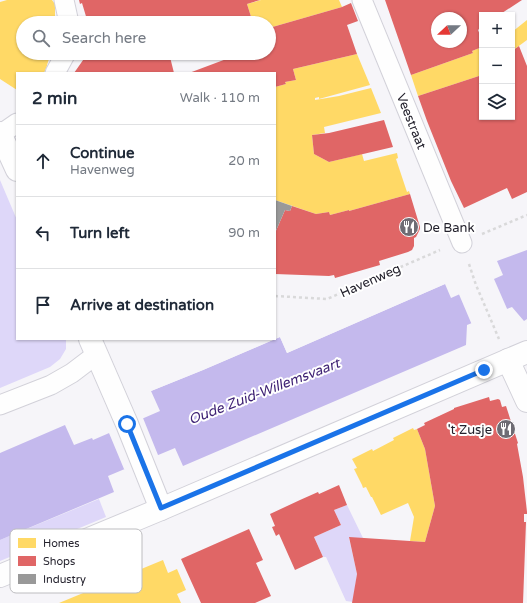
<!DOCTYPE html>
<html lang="en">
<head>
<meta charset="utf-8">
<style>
	:root { --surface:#fff; --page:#f6f6f7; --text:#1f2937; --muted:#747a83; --line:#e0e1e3 }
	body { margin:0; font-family:"Varela Round",sans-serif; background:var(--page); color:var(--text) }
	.controls { position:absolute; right:12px; top:12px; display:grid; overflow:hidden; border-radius:0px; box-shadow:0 1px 3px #0004 }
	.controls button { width:36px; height:36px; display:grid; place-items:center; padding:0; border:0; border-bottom:1px solid var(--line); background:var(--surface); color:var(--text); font:20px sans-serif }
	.compass { position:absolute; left:431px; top:12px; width:36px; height:36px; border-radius:50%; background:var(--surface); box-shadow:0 1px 3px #0004; rotate:248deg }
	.stop { position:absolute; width:12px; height:12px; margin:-9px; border:3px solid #1a73e8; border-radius:50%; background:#fff }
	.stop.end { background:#1a73e8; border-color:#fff; box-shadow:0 1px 4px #0008 }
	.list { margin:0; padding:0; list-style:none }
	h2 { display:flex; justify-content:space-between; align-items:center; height:52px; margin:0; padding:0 16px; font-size:17px }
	h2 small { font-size:13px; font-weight:400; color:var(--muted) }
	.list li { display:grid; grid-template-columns:26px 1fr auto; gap:12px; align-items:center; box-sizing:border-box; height:72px; padding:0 16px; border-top:1px solid var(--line) }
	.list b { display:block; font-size:15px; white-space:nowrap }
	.list p { margin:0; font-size:13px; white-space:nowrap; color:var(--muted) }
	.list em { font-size:13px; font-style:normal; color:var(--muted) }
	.icon { flex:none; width:22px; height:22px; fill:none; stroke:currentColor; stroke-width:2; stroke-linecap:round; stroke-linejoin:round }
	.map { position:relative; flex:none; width:527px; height:603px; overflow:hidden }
	.search { position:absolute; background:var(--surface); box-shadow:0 1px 3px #0004; left:16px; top:16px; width:260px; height:44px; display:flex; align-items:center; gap:10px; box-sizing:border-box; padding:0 14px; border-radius:22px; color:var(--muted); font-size:15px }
	.panel { position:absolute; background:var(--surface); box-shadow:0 1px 3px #0004; left:16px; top:72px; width:260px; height:268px; border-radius:0px }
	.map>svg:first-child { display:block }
	.green { fill:#ded7f9 }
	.water { fill:#c4b9ed }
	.pier { fill:#f6f5f9 }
	.homes { fill:#ffd966 }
	.shops { fill:#e06666; fill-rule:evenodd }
	.industry { fill:#999 }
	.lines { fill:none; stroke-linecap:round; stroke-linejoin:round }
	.pedestrian-casing { stroke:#d2d1d9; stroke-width:21 }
	.minor-casing { stroke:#d2d1d9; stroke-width:24 }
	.tertiary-casing { stroke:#d2d1d9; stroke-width:24 }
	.path { stroke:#d9d9da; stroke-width:2.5; stroke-dasharray:3 3; stroke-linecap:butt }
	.pedestrian { stroke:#fefefe; stroke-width:19 }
	.minor { stroke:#fefefe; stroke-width:22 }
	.tertiary { stroke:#fefefe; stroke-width:22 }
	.route { stroke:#1a73e8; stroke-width:5 }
	.labels { text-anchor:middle; stroke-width:4; stroke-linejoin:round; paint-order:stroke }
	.street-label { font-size:13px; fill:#24222d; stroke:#fff }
	.poi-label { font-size:13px; fill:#24222d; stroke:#fff; text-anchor:start }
	.water-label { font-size:14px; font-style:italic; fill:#3e2174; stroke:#fff }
	.key { fill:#fff; stroke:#bdbdc0; stroke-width:1 }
	.key-label { font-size:11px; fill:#24222d }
</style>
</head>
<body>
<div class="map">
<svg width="527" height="603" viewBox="0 0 527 603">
	<rect width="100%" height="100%" fill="#f6f5f9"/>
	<!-- green -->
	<g class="green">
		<path d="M0,180L17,220V339H66V349L60,359L50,367L0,388Z"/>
		<path d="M99,499L106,517L0,561V540Z"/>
		<path d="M347,505L363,538H349L357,574L353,602L346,601L326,557H323L314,537L341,525L334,510Z"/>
	</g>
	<!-- water -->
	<path class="water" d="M527,250V319L524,321L512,307L467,325L466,345L183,466L175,448L108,476L114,492L0,540V453L65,425L74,445L92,438L93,440L160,411L151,391L203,370L280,337L287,353L445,284L451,298L503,275L497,261Z"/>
	<!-- pier -->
	<g class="pier">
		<path d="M494,276V279L508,311L472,325L458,292L487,281V280Z"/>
		<path d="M444,283L445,284L287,353L280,337L275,339V337L280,335H281L288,351Z"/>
		<path d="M269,339H275L203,370L151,391V389L202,368Z"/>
		<path d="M142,417L143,418L158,455V457L126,471L125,469H124L109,433V431Z"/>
	</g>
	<!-- homes -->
	<g class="homes">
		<path d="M7,0H52L55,4V23H23V53H51L47,65V66L44,73H17V90L0,79V2Z"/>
		<path d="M261,0H339L342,7L269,28V23H253L247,4Z"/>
		<path d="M527,20V40L512,51V32Z"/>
		<path d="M482,47V75L418,96L411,75L473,53L472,51Z"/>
		<path d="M357,54L370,85L319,99V97L315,98V100L339,96L371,88L381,113L324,127L325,133L312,135L314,154L329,162L362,154L364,161L397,153L398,158L396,159L407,192L409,191L410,194L349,211V210L330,215L329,212L316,214L275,200V87L286,84L285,82L296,80L293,69Z"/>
		<path d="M413,428L414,430L417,429L425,449L435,506L425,542L410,541L414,517L408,503L381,515L372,497H371L366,487L363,488L362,485L354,469L357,468L352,459L372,449L373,451L394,440L393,438Z"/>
		<path d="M163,560L168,573L177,569L186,590L177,594L181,603H59Z"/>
	</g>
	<!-- shops -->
	<g class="shops">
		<path d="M79,0H260L247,4L253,23H88L82,3L80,4Z"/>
		<path d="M385,0H522L499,15H482V26L478,30L482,40V47L472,51L473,53L411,75ZM437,18H461V42H437Z"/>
		<path d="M351,3L358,21L347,25L357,54L293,69L296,80L285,82L286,84L275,87V73H189L229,58L227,53H269V28L342,7Z"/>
		<path d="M519,46L527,66V192L512,199L507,188L464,208L451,181L427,121L418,96L482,75V117H512V51Z"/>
		<path d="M88,53H183L170,57L174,73H74Z"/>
		<path d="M384,120L393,147L329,162L314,154L312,135L329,133Z"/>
		<path d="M410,194L420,227V229L416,237L414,238V246L412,250L408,252L379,261L380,265L335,278L334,275L329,276L275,274V233L285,210L290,211L292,206L316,214L329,212L330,215L349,210V211Z"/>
		<path d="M489,397L490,401L498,399L500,400L502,407L506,406L518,443L517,444L523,477L527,512V514H524V522H526L523,603H352L357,574L349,537L425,542L435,506L425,449L417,429L425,425L424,423L454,409V408Z"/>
		<path d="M339,485L347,505L334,510L341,525L314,537L323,557L295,570L279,534L276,536L272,527L275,526L270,514L300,500L318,492L319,494Z"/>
		<path d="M249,529L263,560L256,563L271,596L255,603H201L181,559Z"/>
	</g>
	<!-- industry -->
	<path class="industry" d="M275,200L292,206L290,211L285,210L275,233Z"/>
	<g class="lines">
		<defs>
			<g id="pedestrian">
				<path d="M64,0L69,23"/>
				<path d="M362,0L462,243"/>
				<path d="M55,73L66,53"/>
				<path d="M1,134L17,123"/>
				<path d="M0,405L51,385L72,373L97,354"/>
			</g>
			<g id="minor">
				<path d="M0,133L17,170"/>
				<path d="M90,339L127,424L161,509"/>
				<path d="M508,360L527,401"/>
			</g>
			<path id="tertiary" d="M0,576L161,509L527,352"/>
		</defs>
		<!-- pedestrian casing -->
		<use href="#pedestrian" class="pedestrian-casing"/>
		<!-- minor casing -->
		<use href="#minor" class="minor-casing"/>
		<!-- tertiary casing -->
		<use href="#tertiary" class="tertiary-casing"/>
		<!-- path -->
		<g class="path">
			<path d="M482,234L527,215"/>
			<path d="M469,264L476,285L499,339"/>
			<path d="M275,296L327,299L440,250"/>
		</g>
		<!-- pedestrian -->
		<use href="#pedestrian" class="pedestrian"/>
		<!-- minor -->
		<use href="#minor" class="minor"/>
		<!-- tertiary -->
		<use href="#tertiary" class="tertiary"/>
	</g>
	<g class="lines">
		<!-- route -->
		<path class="route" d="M127,424L161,508L484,370"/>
	</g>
	<!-- icons -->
	<defs>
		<symbol id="restaurant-disc" viewBox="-11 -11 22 22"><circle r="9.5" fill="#6e6c74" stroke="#fff"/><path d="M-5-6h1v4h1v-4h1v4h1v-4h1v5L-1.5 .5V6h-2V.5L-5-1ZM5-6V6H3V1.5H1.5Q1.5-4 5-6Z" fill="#fff"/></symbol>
	</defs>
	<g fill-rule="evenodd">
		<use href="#restaurant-disc" x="398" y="216" width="22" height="22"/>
		<use href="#restaurant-disc" x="495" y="418" width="22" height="22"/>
	</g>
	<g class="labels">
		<!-- street labels -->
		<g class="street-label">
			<text transform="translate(412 121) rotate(68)" y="5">Veestraat</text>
			<text transform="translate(370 280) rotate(-24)" y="5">Havenweg</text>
		</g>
		<!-- poi labels -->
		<g class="poi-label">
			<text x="423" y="232">De Bank</text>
			<text x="492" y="434" text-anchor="end">'t Zusje</text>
		</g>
		<!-- water labels -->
		<g class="water-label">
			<text transform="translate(264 391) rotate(-21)" y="5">Oude Zuid-Willemsvaart</text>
		</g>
	</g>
	<!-- legend -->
	<rect x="10" y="529" width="132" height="64" rx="6" class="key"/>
	<rect x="18" y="538" width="18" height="10" fill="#ffd966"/>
	<rect x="18" y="556" width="18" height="10" fill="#e06666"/>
	<rect x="18" y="574" width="18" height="10" fill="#999"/>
	<g class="key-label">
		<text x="43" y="547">Homes</text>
		<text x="43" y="565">Shops</text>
		<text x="43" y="583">Industry</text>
	</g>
</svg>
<div class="controls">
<button>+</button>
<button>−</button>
<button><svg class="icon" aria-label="layers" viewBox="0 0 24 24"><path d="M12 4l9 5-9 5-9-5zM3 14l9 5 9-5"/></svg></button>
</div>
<svg class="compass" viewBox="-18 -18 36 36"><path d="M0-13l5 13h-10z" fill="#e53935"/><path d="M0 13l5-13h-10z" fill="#747a83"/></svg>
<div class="stop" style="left:127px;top:424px"></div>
<div class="stop end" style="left:484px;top:370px"></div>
<div class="search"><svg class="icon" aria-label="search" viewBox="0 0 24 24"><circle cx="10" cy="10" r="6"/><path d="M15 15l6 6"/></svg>Search here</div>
<section class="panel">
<h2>2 min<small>Walk · 110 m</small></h2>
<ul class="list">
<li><svg class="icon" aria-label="ahead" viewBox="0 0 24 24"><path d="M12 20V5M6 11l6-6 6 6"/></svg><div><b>Continue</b><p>Havenweg</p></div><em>20 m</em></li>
<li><svg class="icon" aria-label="left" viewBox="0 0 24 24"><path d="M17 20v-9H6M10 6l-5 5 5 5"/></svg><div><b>Turn left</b></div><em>90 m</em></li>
<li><svg class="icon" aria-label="arrive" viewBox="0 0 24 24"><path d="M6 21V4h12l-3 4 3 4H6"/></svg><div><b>Arrive at destination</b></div></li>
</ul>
</section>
</div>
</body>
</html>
